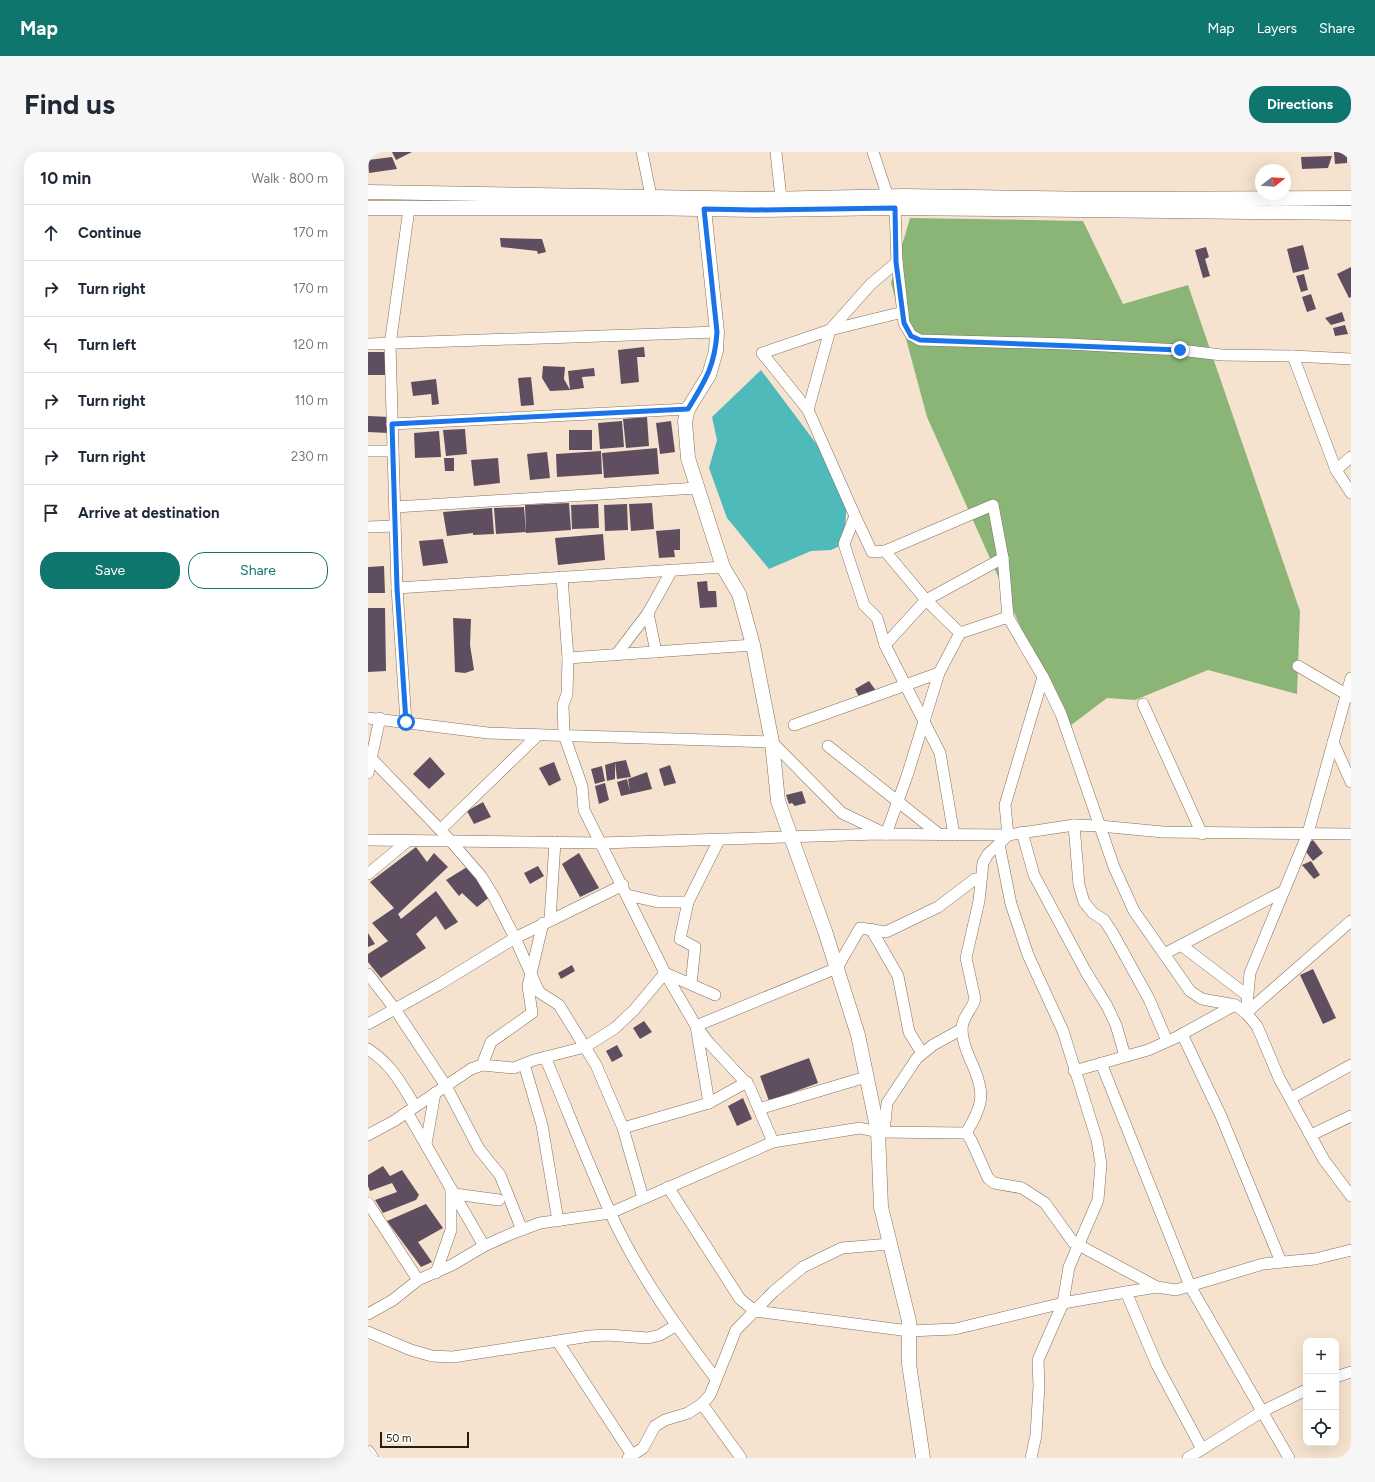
<!DOCTYPE html>
<html lang="en">
<head>
<meta charset="utf-8">
<style>
	:root { --surface:#fff; --page:#f6f6f7; --text:#1f2937; --muted:#747a83; --line:#e0e1e3; --accent:#0f766e }
	body { margin:0; font-family:Figtree,sans-serif; background:var(--page); color:var(--text) }
	.controls { position:absolute; right:12px; bottom:12px; display:grid; overflow:hidden; border-radius:8px; box-shadow:0 4px 16px #0002 }
	.controls button { width:36px; height:36px; display:grid; place-items:center; padding:0; border:0; border-bottom:1px solid var(--line); background:var(--surface); color:var(--text); font:20px sans-serif }
	.compass { position:absolute; left:887px; top:12px; width:36px; height:36px; border-radius:50%; background:var(--surface); box-shadow:0 4px 16px #0002; rotate:73deg }
	.scale { position:absolute; left:12px; bottom:10px; width:89px; box-sizing:border-box; padding-left:4px; border:2px solid #241d16; border-top:0; font-size:11px; line-height:14px; white-space:nowrap; color:#241d16; -webkit-text-stroke:3px #fff; paint-order:stroke }
	.stop { position:absolute; width:12px; height:12px; margin:-9px; border:3px solid #1a73e8; border-radius:50%; background:#fff }
	.stop.end { background:#1a73e8; border-color:#fff; box-shadow:0 1px 4px #0008 }
	.list { margin:0; padding:0; list-style:none }
	h2 { display:flex; justify-content:space-between; align-items:center; height:52px; margin:0; padding:0 16px; font-size:17px }
	h2 small { font-size:13px; font-weight:400; color:var(--muted) }
	.list li { display:grid; grid-template-columns:26px 1fr auto; gap:12px; align-items:center; box-sizing:border-box; height:56px; padding:0 16px; border-top:1px solid var(--line) }
	.list b { display:block; font-size:15px; white-space:nowrap }
	.list em { font-size:13px; font-style:normal; color:var(--muted) }
	.actions { display:flex; gap:8px; padding:12px 16px }
	.actions a { flex:1; padding:9px 0; border:1px solid var(--accent); border-radius:16px; text-align:center; font-size:14px; color:var(--accent) }
	.actions .main { background:var(--accent); color:#fff }
	.icon { flex:none; width:22px; height:22px; fill:none; stroke:currentColor; stroke-width:2; stroke-linecap:round; stroke-linejoin:round }
	.map { position:relative; flex:none; width:983px; height:1306px; overflow:hidden; border-radius:16px }
	header { display:flex; align-items:center; gap:24px; box-sizing:border-box; height:56px; padding:0 20px; background:var(--accent); color:#fff }
	header strong { font-size:19px }
	nav { display:flex; gap:22px; margin-inline-start:auto; font-size:14px }
	.intro { display:flex; align-items:center; justify-content:space-between; box-sizing:border-box; height:96px; padding:0 24px }
	h1 { margin:0; font-size:28px }
	.button { padding:10px 18px; border-radius:16px; background:var(--accent); color:#fff; font-size:14px; font-weight:700 }
	main { display:flex; gap:24px; padding:0 24px }
	aside { flex:1; background:var(--surface); border-radius:16px; box-shadow:0 4px 16px #0002 }
	.map>svg:first-child { display:block }
	.forest { fill:#8bb577 }
	.water { fill:#4ebaba }
	.building { fill:#5f4e5f }
	.lines { fill:none; stroke-linecap:round; stroke-linejoin:round }
	.minor-casing { stroke:#81705e; stroke-width:12 }
	.tertiary-casing { stroke:#81705e; stroke-width:15 }
	.minor { stroke:#fff; stroke-width:11 }
	.tertiary { stroke:#fff; stroke-width:14 }
	.route { stroke:#1a73e8; stroke-width:5 }
</style>
</head>
<body>
<header>
<strong>Map</strong>
<nav><a>Map</a><a>Layers</a><a>Share</a></nav>
</header>
<div class="intro"><h1>Find us</h1><a class="button">Directions</a></div>
<main>
<aside>
<h2>10 min<small>Walk · 800 m</small></h2>
<ul class="list">
<li><svg class="icon" aria-label="ahead" viewBox="0 0 24 24"><path d="M12 20V5M6 11l6-6 6 6"/></svg><div><b>Continue</b></div><em>170 m</em></li>
<li><svg class="icon" aria-label="right" viewBox="0 0 24 24"><path d="M7 20v-9h11M14 6l5 5-5 5"/></svg><div><b>Turn right</b></div><em>170 m</em></li>
<li><svg class="icon" aria-label="left" viewBox="0 0 24 24"><path d="M17 20v-9H6M10 6l-5 5 5 5"/></svg><div><b>Turn left</b></div><em>120 m</em></li>
<li><svg class="icon" aria-label="right" viewBox="0 0 24 24"><path d="M7 20v-9h11M14 6l5 5-5 5"/></svg><div><b>Turn right</b></div><em>110 m</em></li>
<li><svg class="icon" aria-label="right" viewBox="0 0 24 24"><path d="M7 20v-9h11M14 6l5 5-5 5"/></svg><div><b>Turn right</b></div><em>230 m</em></li>
<li><svg class="icon" aria-label="arrive" viewBox="0 0 24 24"><path d="M6 21V4h12l-3 4 3 4H6"/></svg><div><b>Arrive at destination</b></div></li>
</ul>
<div class="actions"><a class="main">Save</a><a>Share</a></div>
</aside>
<div class="map">
<svg width="983" height="1306" viewBox="0 0 983 1306">
	<rect width="100%" height="100%" fill="#f6e3cf"/>
	<!-- forest -->
	<path class="forest" d="M542,66L715,69L755,152L820,133L932,459L929,542L840,518L767,548L739,546L698,577L559,265L523,131Z"/>
	<!-- water -->
	<path class="water" d="M393,218L465,314L479,348L476,392L463,398L443,399L401,417L359,366L341,316L349,288L344,265Z"/>
	<!-- building -->
	<g class="building">
		<path d="M24,0H44L28,8Z"/>
		<path d="M966,0H979V11L967,12Z"/>
		<path d="M964,4L960,16L934,17L933,5Z"/>
		<path d="M24,5L29,17L1,21L0,8Z"/>
		<path d="M132,86L174,87L178,100L170,102L169,99L133,95Z"/>
		<path d="M935,93L941,117L925,121L919,97Z"/>
		<path d="M838,95L841,105L837,107L842,124L835,126L827,98Z"/>
		<path d="M983,115V145L981,146L969,122Z"/>
		<path d="M936,122L940,138L933,140L928,124Z"/>
		<path d="M943,142L948,157L939,160L934,145Z"/>
		<path d="M974,160L977,169L963,173L957,166Z"/>
		<path d="M977,173L980,182L967,184L965,176Z"/>
		<path d="M276,195L277,205H269L271,230L253,232L250,198Z"/>
		<path d="M0,200H20L21,223H0Z"/>
		<path d="M175,214L197,215L196,227L202,238L182,239L174,226Z"/>
		<path d="M226,216L227,224L214,225L216,236L202,238L200,219Z"/>
		<path d="M163,225L166,253L153,254L150,226Z"/>
		<path d="M68,227L71,252L64,253L63,242L45,244L43,230Z"/>
		<path d="M0,264L22,265L21,281L0,280Z"/>
		<path d="M279,265L281,294L258,296L255,267Z"/>
		<path d="M254,269L256,295L232,297L230,271Z"/>
		<path d="M303,269L307,300L292,302L288,271Z"/>
		<path d="M97,277L99,302L78,304L75,278Z"/>
		<rect x="201" y="278" width="23" height="20"/>
		<path d="M71,279L73,305L47,306L46,281Z"/>
		<path d="M289,296L291,322L236,326L234,301Z"/>
		<path d="M233,299L234,322L189,325L188,302Z"/>
		<path d="M179,300L182,326L162,328L159,302Z"/>
		<path d="M76,306H86V319H77Z"/>
		<path d="M130,306L132,331L106,334L103,308Z"/>
		<path d="M201,351L203,378L158,381L157,353Z"/>
		<path d="M284,351L286,377L263,379L261,352Z"/>
		<path d="M230,352L231,376L204,377L203,353Z"/>
		<path d="M259,352L260,378L237,379L236,353Z"/>
		<path d="M156,355L158,380L128,382L126,356Z"/>
		<path d="M124,356L126,382L105,383V381L79,384L75,360Z"/>
		<path d="M312,377V398H306L307,405L291,406L288,379Z"/>
		<path d="M235,382L237,408L190,413L187,386Z"/>
		<path d="M75,387L80,411L55,414L51,389Z"/>
		<path d="M16,414L17,441H0V415Z"/>
		<path d="M339,429L340,439H348L349,455L332,456L329,430Z"/>
		<path d="M0,456H17L18,519L0,520Z"/>
		<path d="M85,466L103,467L102,493L106,518L97,521L87,520Z"/>
		<path d="M501,529L514,547L496,554L487,537Z"/>
		<path d="M62,605L77,622L61,637L45,622Z"/>
		<path d="M258,608L263,625L249,627L247,610Z"/>
		<path d="M186,610L193,628L181,634L171,616Z"/>
		<path d="M247,610V627L239,629L237,613Z"/>
		<path d="M302,613L308,631L296,634L291,617Z"/>
		<path d="M234,614L237,629L227,632L223,617Z"/>
		<path d="M279,620L284,637L253,644L249,630L259,627L262,639L260,627Z"/>
		<path d="M237,631L241,648L231,652L227,634Z"/>
		<path d="M434,639L438,651L427,654L424,651L421,652L418,643Z"/>
		<path d="M115,650L123,665L106,672L99,659Z"/>
		<path d="M945,688L955,701L945,709L935,696Z"/>
		<path d="M48,695L59,710L66,701L80,715L30,762L33,767L68,739L90,770L77,778L68,764L48,782L58,796L13,826L0,810V802L20,789L4,771L26,756L2,730Z"/>
		<path d="M211,701L231,736L212,745L194,712Z"/>
		<path d="M943,709L952,723L946,727L934,713Z"/>
		<path d="M170,714L176,724L162,732L156,721Z"/>
		<path d="M99,715L123,744L109,755L94,741L91,744L78,728Z"/>
		<path d="M0,781L7,792L0,795Z"/>
		<path d="M204,813L207,819L193,827L190,821Z"/>
		<path d="M945,817L968,866L955,872L932,823Z"/>
		<path d="M276,869L284,880L272,887L265,876Z"/>
		<path d="M249,893L255,904L244,910L238,899Z"/>
		<path d="M441,906L450,931L401,949L392,924Z"/>
		<path d="M375,946L384,967L369,974L360,954Z"/>
		<path d="M15,1014L22,1024L34,1018L51,1043L48,1048L15,1061L7,1048L29,1040L24,1031L2,1039L0,1034V1023Z"/>
		<path d="M58,1052L75,1076L50,1090L64,1110L53,1115L19,1069Z"/>
	</g>
	<g class="lines">
		<defs>
			<g id="minor">
				<path d="M274,0L283,44"/>
				<path d="M408,0L413,46"/>
				<path d="M505,0L520,45"/>
				<path d="M527,56L529,110L536,171L543,183L552,188L700,192L812,198L854,203L925,204L983,207"/>
				<path d="M0,192L349,180"/>
				<path d="M925,204L968,318L983,305"/>
				<path d="M440,258L462,178L535,160"/>
				<path d="M24,272L320,257"/>
				<path d="M0,299H25"/>
				<path d="M968,318L983,341"/>
				<path d="M27,355L329,336"/>
				<path d="M487,364L440,258L394,201L462,178L503,132L529,110"/>
				<path d="M0,375L27,374"/>
				<path d="M517,399L558,448L592,481"/>
				<path d="M194,425L200,506L199,542L195,553L196,583L214,634L216,658L297,821L328,874L341,891L381,934L405,990"/>
				<path d="M29,436L355,415"/>
				<path d="M517,493L509,466L496,453L476,392L487,364L504,400L517,399L625,353L635,406L640,465L675,525"/>
				<path d="M288,500L280,461L304,418"/>
				<path d="M248,503L280,461"/>
				<path d="M200,506L385,493"/>
				<path d="M930,514L983,545"/>
				<path d="M775,552L834,682"/>
				<path d="M0,566L120,581L404,590L474,661L518,682L539,624L571,521L592,481L640,465"/>
				<path d="M38,570L29,436L22,193L41,57"/>
				<path d="M426,573L571,521"/>
				<path d="M965,590L983,630"/>
				<path d="M460,594L572,683"/>
				<path d="M0,603L81,687L113,724L126,745L147,786L171,840L191,853L228,913L255,976L275,1046"/>
				<path d="M0,621L12,566"/>
				<path d="M706,673L711,733L716,750L725,761L736,768L744,780L781,847L799,889"/>
				<path d="M72,678L170,583"/>
				<path d="M654,680L666,723L718,820L739,854L748,873L757,904"/>
				<path d="M586,683L572,601L517,493L558,448L635,406"/>
				<path d="M0,688L233,691L510,682L640,683L706,673L732,674L795,680L983,682"/>
				<path d="M0,722L41,688"/>
				<path d="M259,743L290,750H320L351,688"/>
				<path d="M320,750L312,787L327,795L323,832"/>
				<path d="M182,768L187,690"/>
				<path d="M503,777L530,824L541,880L554,901"/>
				<path d="M813,793L880,844"/>
				<path d="M796,802L916,739"/>
				<path d="M0,822L27,857L78,934L111,997L132,1023L154,1078"/>
				<path d="M878,861L882,821L940,681L983,526"/>
				<path d="M878,861L983,769"/>
				<path d="M0,872L70,833L147,786L255,733"/>
				<path d="M814,882L853,964L913,1110"/>
				<path d="M0,897C25,914 32,930 47,954"/>
				<path d="M177,905C199,957 219,1009 242,1060C269,1120 308,1174 348,1227"/>
				<path d="M733,911L822,1134L921,1306"/>
				<path d="M156,912L174,973L190,1069"/>
				<path d="M114,913L123,890L164,861L160,834L175,771"/>
				<path d="M706,919L780,898L807,886L867,853"/>
				<path d="M923,946L983,913"/>
				<path d="M341,951L328,874L469,816L492,776L518,780L570,755L607,727"/>
				<path d="M391,957L498,925"/>
				<path d="M39,960L116,1094"/>
				<path d="M255,976L341,951L379,930"/>
				<path d="M516,980L519,951L549,906L565,893L594,877"/>
				<path d="M598,981C617,951 617,939 602,907C598,898 594,888 594,877C594,865 604,858 607,847L598,806L611,749L615,711L620,702L631,692"/>
				<path d="M0,983L26,969L103,917L114,913L146,916L166,908L217,895L247,876L266,858L297,821L347,843"/>
				<path d="M943,983L983,964"/>
				<path d="M58,992L67,941"/>
				<path d="M300,1035L372,1147L387,1159L541,1179L587,1177L695,1151L758,1140L789,1135L808,1138L895,1112L947,1107L983,1098"/>
				<path d="M87,1042L131,1048"/>
				<path d="M0,1051L50,1128"/>
				<path d="M68,1121L83,1078V1037"/>
				<path d="M758,1140L789,1213L834,1297"/>
				<path d="M0,1162L25,1148L50,1128L84,1113L116,1094L145,1081L172,1071L242,1061L405,990L492,976L510,980L598,981L603,988L620,1026L626,1031L654,1036L677,1051L705,1090L789,1135"/>
				<path d="M0,1180L43,1198L64,1204L85,1205L222,1184L240,1183L280,1186L292,1183L307,1174"/>
				<path d="M190,1190L264,1303"/>
				<path d="M968,1225L983,1220"/>
				<path d="M334,1252L373,1306"/>
				<path d="M0,1299L5,1306"/>
				<path d="M260,1306L275,1296L287,1274L297,1268L320,1261L334,1252L342,1243L368,1178L405,1140L435,1115L474,1096L522,1092"/>
				<path d="M663,1306L668,1283L671,1234L670,1208L695,1151L701,1115L730,1048L733,1012L729,988L695,879L660,803L643,752L631,692L640,683L637,653L675,525L693,562L746,715L766,759L822,839L834,847L867,853L878,861L889,874L911,926L956,1008L983,1044"/>
				<path d="M820,1306L895,1259L938,1238"/>
			</g>
			<g id="tertiary">
				<path d="M0,40L396,47L536,44L732,47L983,46"/>
				<path d="M0,56H274L387,58L527,56L983,61"/>
				<path d="M336,57L349,180L348,199L341,223L320,257L317,269L320,306L355,415L371,442L385,493L404,590L410,649L457,779L490,883L510,980L513,1055L541,1169V1212L555,1306"/>
			</g>
		</defs>
		<!-- minor casing -->
		<use href="#minor" class="minor-casing"/>
		<!-- tertiary casing -->
		<use href="#tertiary" class="tertiary-casing"/>
		<!-- minor -->
		<use href="#minor" class="minor"/>
		<!-- tertiary -->
		<use href="#tertiary" class="tertiary"/>
	</g>
	<g class="lines">
		<!-- route -->
		<path class="route" d="M38,570L29,436L24,272L320,257C337,229 347,214 349,180L336,57L387,58L527,56L528,110L536,171L543,184L552,188L812,198"/>
	</g>
</svg>
<div class="controls">
<button>+</button>
<button>−</button>
<button><svg class="icon" aria-label="locate" viewBox="0 0 24 24"><circle cx="12" cy="12" r="6"/><path d="M12 2v4M12 18v4M2 12h4M18 12h4"/></svg></button>
</div>
<svg class="compass" viewBox="-18 -18 36 36"><path d="M0-13l5 13h-10z" fill="#e53935"/><path d="M0 13l5-13h-10z" fill="#747a83"/></svg>
<div class="scale">50 m</div>
<div class="stop" style="left:38px;top:570px"></div>
<div class="stop end" style="left:812px;top:198px"></div>
</div>
</main>
</body>
</html>
